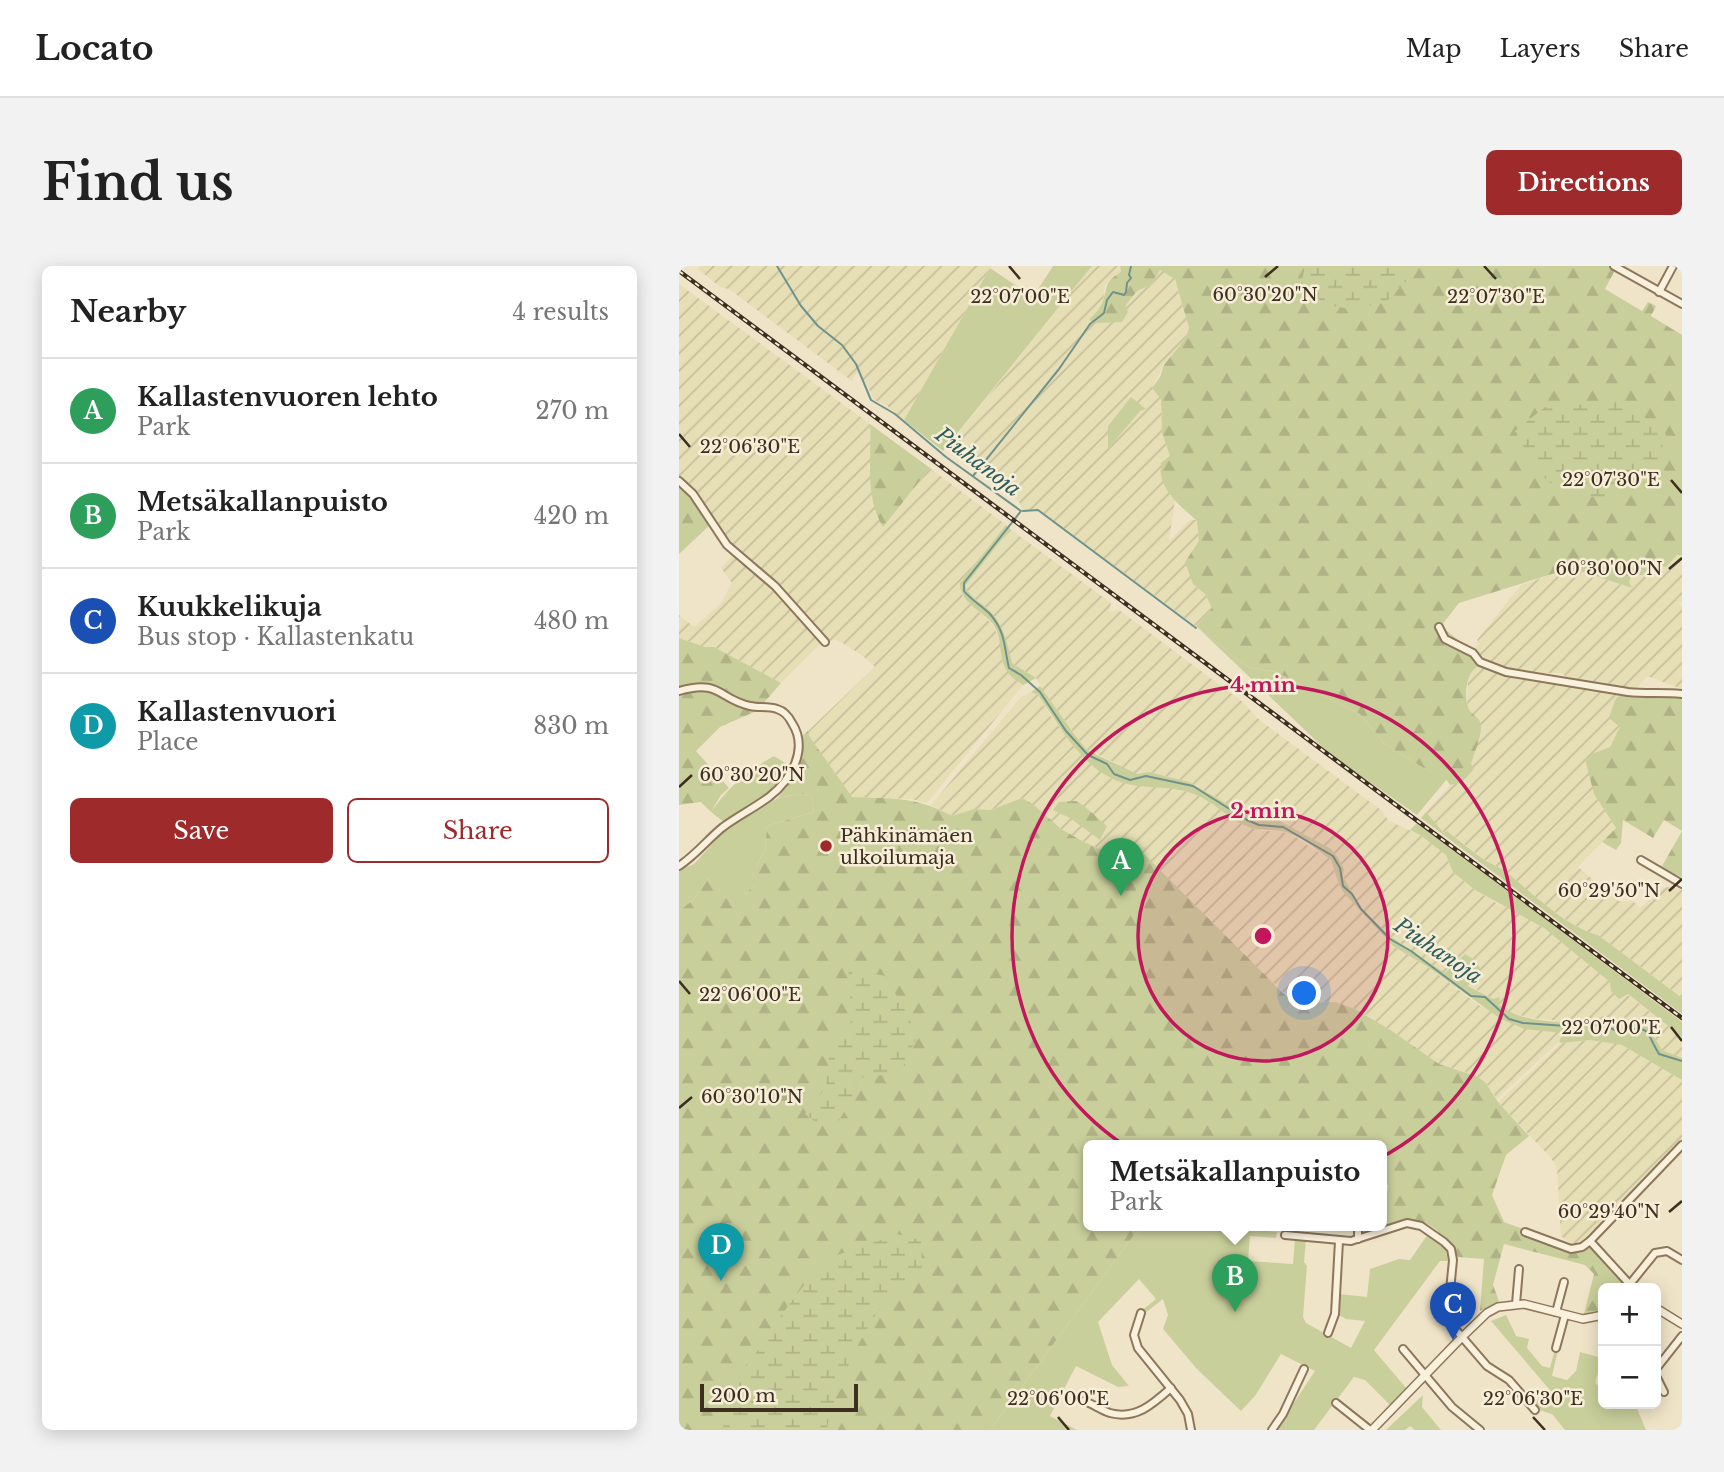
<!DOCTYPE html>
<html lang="en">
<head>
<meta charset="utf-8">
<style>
	:root { --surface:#fff; --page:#f2f2f2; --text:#222; --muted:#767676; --line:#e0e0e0; --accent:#9e2a2b }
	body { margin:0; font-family:"Libre Baskerville",serif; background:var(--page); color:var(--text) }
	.controls { position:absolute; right:21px; bottom:21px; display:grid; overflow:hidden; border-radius:10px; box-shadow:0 4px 18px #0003 }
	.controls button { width:63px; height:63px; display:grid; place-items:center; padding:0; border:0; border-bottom:2px solid var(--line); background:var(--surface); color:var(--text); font:35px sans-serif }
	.scale { position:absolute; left:21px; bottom:18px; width:158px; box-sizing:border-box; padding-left:7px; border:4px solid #3d2e20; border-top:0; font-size:19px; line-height:24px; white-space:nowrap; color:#3d2e20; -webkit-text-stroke:5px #f7eed8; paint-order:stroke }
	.you { position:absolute; left:626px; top:728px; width:24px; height:24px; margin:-18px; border:5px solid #fff; border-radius:50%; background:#1a73e8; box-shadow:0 0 0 10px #1a73e833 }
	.badge { display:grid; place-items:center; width:46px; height:46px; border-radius:50%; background:var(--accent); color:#fff; font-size:23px; font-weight:700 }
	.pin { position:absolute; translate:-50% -58px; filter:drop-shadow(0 2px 4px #0008) }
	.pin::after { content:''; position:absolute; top:37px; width:24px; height:21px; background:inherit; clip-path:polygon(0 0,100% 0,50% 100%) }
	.popup { position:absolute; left:404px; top:874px; width:304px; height:91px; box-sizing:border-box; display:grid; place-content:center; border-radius:10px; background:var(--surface); filter:drop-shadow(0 2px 5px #0005); font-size:23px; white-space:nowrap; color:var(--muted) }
	.popup b { font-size:26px; color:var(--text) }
	.popup::after { content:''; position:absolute; left:50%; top:100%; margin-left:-14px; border:14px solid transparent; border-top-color:var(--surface) }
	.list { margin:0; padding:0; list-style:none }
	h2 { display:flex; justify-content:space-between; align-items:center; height:91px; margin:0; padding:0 28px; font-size:30px }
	h2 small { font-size:23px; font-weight:400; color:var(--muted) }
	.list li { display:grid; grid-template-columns:46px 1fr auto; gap:21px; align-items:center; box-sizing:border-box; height:105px; padding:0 28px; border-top:2px solid var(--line) }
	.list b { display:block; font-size:26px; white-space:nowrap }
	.list p { margin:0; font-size:23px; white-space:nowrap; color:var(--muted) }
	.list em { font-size:23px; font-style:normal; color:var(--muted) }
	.actions { display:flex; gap:14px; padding:21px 28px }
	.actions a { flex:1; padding:16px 0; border:2px solid var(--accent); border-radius:10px; text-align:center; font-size:24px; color:var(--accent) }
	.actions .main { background:var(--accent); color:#fff }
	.map { position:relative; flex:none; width:1003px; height:1164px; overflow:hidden; border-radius:10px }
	header { display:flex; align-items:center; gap:42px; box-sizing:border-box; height:98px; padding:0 35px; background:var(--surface); border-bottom:2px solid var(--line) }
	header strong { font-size:33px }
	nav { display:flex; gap:38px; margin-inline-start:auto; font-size:24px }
	.intro { display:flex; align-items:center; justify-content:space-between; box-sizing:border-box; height:168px; padding:0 42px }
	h1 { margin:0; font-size:49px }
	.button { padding:18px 32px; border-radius:10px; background:var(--accent); color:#fff; font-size:24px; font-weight:700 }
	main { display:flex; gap:42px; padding:0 42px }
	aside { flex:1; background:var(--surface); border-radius:10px; box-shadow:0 4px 18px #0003 }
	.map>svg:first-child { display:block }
	.farmland { fill:url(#farmland-furrows) }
	.green { fill:#c9cf9b }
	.forest { fill:url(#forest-firs) }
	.wetland { fill:url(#wetland-marsh) }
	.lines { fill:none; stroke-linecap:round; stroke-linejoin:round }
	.stream { stroke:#6f938a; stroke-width:2 }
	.minor-casing { stroke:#8d765c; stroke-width:10 }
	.tertiary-casing { stroke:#8d765c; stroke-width:10 }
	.minor { stroke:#faf1dc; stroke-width:6 }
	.tertiary { stroke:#faf1dc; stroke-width:7 }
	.rail-casing { stroke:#3d2e20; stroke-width:4.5 }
	.rail { stroke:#f7eed8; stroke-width:2; stroke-dasharray:5; stroke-linecap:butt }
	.ticks { fill:none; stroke:#3d2e20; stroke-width:2.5 }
	.ring { fill:none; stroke:#c2185b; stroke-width:3.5 }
	.poi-dot { fill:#9e2a2b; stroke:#f7eed8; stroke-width:2.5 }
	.labels { text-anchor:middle; stroke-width:5; stroke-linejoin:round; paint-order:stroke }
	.poi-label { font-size:19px; fill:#3d2e20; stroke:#f7eed8; text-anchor:start }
	.water-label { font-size:21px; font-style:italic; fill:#2f5d5a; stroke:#f7eed8 }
	.ticks-label { font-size:18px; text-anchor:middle; fill:#3d2e20; stroke:#f7eed8; stroke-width:5; stroke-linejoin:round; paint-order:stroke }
	.centre { fill:#c2185b; stroke:#f7eed8; stroke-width:3.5 }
	.ring-label { font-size:21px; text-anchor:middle; font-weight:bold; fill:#c2185b; stroke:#f7eed8; stroke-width:5; stroke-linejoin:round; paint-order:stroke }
</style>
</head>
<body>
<header>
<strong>Locato</strong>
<nav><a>Map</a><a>Layers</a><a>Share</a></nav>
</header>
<div class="intro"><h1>Find us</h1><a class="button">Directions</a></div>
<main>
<aside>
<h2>Nearby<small>4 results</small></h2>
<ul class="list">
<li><span class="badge" style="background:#2e9e5b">A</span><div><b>Kallastenvuoren lehto</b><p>Park</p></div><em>270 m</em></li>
<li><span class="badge" style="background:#2e9e5b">B</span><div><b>Metsäkallanpuisto</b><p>Park</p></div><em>420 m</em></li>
<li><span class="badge" style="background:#1a4fb4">C</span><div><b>Kuukkelikuja</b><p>Bus stop · Kallastenkatu</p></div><em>480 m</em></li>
<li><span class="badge" style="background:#0f9aa8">D</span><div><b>Kallastenvuori</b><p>Place</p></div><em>830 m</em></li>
</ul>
<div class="actions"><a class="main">Save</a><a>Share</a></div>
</aside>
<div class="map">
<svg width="1003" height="1164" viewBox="0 0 1003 1164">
	<defs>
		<pattern id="farmland-furrows" width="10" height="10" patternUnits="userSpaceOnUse" patternTransform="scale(1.75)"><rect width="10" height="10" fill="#e6deb5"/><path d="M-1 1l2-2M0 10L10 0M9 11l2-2" fill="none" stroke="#c6bf9b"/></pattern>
		<pattern id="forest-firs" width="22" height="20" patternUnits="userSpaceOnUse" patternTransform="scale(1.75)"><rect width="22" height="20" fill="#c9cf9b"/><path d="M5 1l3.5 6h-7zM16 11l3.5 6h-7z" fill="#aeb285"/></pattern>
		<pattern id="wetland-marsh" width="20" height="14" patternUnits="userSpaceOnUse" patternTransform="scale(1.75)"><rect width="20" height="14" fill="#c9cf9b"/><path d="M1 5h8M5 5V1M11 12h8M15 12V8" fill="none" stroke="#aeb285"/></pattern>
	</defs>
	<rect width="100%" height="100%" fill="#f0e4c8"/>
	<!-- farmland -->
	<g class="farmland">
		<path d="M21,0H312L225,154L207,139L195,134L187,117L178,106L173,115L50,23L41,21L19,3Z"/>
		<path d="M413,0H441L442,6L431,13L426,19L424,38L410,54L449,46L447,39L458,25L472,19L481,3L496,13L510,62L506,73L485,99L473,121L482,133L483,167L491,190L485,220L496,234L490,275L511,254H518L520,275L516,285L514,318L526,328L533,342L517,360L359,244H344L340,236L319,218L275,189L270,179Z"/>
		<path d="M0,18L191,158L193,187L190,201L204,260L251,202L327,259L281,317L284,331L315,360L322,380L324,396L338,414L344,419L248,537L232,533L173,531L129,470V465L196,401L184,390L162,376L155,373L151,376L97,317L47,273L39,256L29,245L31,243L25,238L19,227L0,212Z"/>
		<path d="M331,263L432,337L430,346L440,344L565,437L578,452L702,544L710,555L741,569L767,589L774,606L796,624L819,638L846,649L884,676L931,716L940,732L948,728L1003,771V792L983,784L970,762L955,758L933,756L924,750L894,756L852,752L829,746L814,733L789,719L797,712L796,694L786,688L766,708L712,671L683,643L664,611L665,603L660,593L597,553L584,554L567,549L510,516L470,506L458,508L443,503L431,494L407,483L364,425L357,412L333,397L310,345L297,336L287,324L286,320Z"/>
		<path d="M55,288L96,325L143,376L102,417L35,381H26L0,372V349L15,361L41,338L53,317L42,302Z"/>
		<path d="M998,289H1003V336H1000L1003,342V423L968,410L956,424L887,411L883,407H855L824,402L811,397L795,383L800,377L798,374L842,319L886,304L901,305L952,322L950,316L953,309L974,297Z"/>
		<path d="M799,400L836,411L941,429L936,434L941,461L931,481L915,487V528L937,562L899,601L939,635H954L961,642L982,623L989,621L1003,623V732L919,669L907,666L889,655L858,633L824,604L806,594L768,565L765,567L747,546L771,519L782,517L792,498L802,462L788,440L789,416L794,403Z"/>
		<path d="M352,426L359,429L371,449L400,486L432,512L448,518L495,522L517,528L566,560L583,565H599L612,568L652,594L660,619L665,627L714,680L749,701L801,740L885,767L880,776L818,833L806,816L787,806L760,798L713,765L676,743L657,736L617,737L450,590L440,591L405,576L382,563L343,532L312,544L295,543L273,550L252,539L342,431Z"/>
		<path d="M911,774L943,779L1003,814V876L904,975L897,977L890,976L882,970L878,902L872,892L819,836L882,777Z"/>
	</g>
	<!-- green -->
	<g class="green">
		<path d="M374,0H413L264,185L225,154L311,2L354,31Z"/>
		<path d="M452,131L467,143L461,145L429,183V160Z"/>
		<path d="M327,259L331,263L286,320C292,332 301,336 310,344C324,358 329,379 333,397L357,412L344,419C339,415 331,411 328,405C319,392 324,372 314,358C302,344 281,337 281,317Z"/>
		<path d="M517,360L568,401L597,406L681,448L705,477L741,500L768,513L738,549L652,489Z"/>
		<path d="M361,420L396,469L407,483L418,489L458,508L470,506L510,516L567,549L584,554L597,553L652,583L660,593L665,603L664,611L683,643L712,671L766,707L786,688L796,694L802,704L789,720L814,733L821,731L819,738C843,759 896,759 925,750L933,756L964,758L970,762L983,784L1003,792V814L943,779L911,774L882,777L880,776L884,767L845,763L822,753L749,701L714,680L665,627L660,619L652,594C639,585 626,573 612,568C596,561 580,567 565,559C548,551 533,535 515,528C488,517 458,526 432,512C397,494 381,459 359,429L352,426Z"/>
		<path d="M95,490L112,501L93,525L46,557L32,546C49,521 69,505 95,490Z"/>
		<path d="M120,528L132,529L135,546L88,560L86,583L77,601V619L53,639L29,613L15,633L0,645V604L15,598L46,564L61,553L99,532Z"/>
		<path d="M747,546L765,567L768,565C781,575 794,586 807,595C813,598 820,601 826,605C852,626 887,661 919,669L1003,732V748L742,552Z"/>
		<path d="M738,557L1003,756V771L949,728L940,733L932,725L931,716L865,662L796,624L774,606L767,589L741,569L731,564Z"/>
		<path d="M474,960H568L571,963L598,966L597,972L571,970L569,995L614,998L616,973L627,974L625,996L628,1000L624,1051L627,1057L672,1082L686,1055L667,1053L658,1048L660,1028L688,1031L691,1003L720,993L731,994L749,968L766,982L769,995H761L695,1084L727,1122L711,1139L686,1114L675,1111L635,1164H597L636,1105L602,1088L576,1130L562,1145L518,1103L484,1063L489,1049L484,1033L465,1048L462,1045L477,1033L460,1013L419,1056L433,1099L450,1120L439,1121L397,1100L371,1150L398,1164H311L455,969Z"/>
		<path d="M827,1049L837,1070L850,1073L848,1082L863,1100L871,1102L876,1083L879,1084L873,1110L888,1114L897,1105L901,1086L923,1092L916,1117L924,1123V1138H956L967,1164H886L873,1148L857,1143V1135L870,1123L812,1055Z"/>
		<path d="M744,1129L743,1141L762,1164H736L731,1160L726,1164H707Z"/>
	</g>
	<!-- forest -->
	<g class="forest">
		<path d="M441,0H932L935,6L926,23L963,45L969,36L977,40L972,50L1003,69V289H998L987,301L974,298L964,309H953L950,316L953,322L901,305L886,304L780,337L762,360L790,383L799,400C787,407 785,429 789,441C791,449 801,450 802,459C803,470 795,487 792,498L795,503L782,517L771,519L767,513L741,500L705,477L681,448L597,406L568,401L517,360L533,342L526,328L514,318L506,296L520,275L518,255C501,239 478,223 482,197L491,190L483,167L482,133L473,122L481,111L485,99L506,73L510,62L496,13L481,4L472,19L458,25L447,39L449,46L443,56L419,57L410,54C415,48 422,42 424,35C430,18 424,17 442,6Z"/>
		<path d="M191,158L251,202L204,261C185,229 193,193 191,158Z"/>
		<path d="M0,218C13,230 20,245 31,259L0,288Z"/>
		<path d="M0,372L26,381H35L102,417L83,439C61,436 45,420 23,418C16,417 7,421 0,423Z"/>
		<path d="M17,424H29L58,439L82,443L41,461L17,485L50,522L42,529L32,546L22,536L0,539V428Z"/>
		<path d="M987,428L1003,431V611L982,602L1003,565L985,554L974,572L944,554L942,577L937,584L923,576L937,562L915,528L906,493L915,487L931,481L941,461L930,452L936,434L941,429Z"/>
		<path d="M129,465L130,470L173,531C213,533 237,530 273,550L295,543L312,544L343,532L355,539L382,563L405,576L440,591L450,590L460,583L605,728L617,737L657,736L676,743L713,765L760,798L797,810L806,816L819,836L850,870L827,889L813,929L825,956L844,963L842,969L890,984L896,986L913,980L949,1022H924V1043L905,1048L915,1008L906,999L825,978L814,1019L820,1035L801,1045L805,993L779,991C772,974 752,954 732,954C719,954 695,965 682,968L683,960H703V941L707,937L709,919L703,918V880H409V960H474L455,969L311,1164H0V645L15,633L29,613L53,638L77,619V601L86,583L88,560L135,546L132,529L120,528L99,532C111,513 127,494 124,469Z"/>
		<path d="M397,535L405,540L428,560L421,574L391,552L374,544L380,536Z"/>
	</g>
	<!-- wetland -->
	<g class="wetland">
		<path d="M626,0H741L709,34L676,44L644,38L623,14Z"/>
		<path d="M940,136L961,148L987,168L978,198L963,220L924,234L869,216L846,184L836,165L866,141Z"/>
		<path d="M169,702L206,710L228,747L238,771L221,807L179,812L171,836L159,856L138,857L126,848L147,821L151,783L173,754Z"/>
		<path d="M218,968L242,974L243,1002C231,1013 218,1024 207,1036C184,1060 153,1132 148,1164H43L63,1104L84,1078L103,1048L144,994Z"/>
	</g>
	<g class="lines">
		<!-- stream -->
		<g class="stream">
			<path d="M98,0L122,40L139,60L163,79L177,98L192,134L216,148L267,191L342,245L285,317V325C292,334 303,340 311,348C327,366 325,382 330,402L342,409L361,426L387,465L409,489L428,498L435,508L451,514L467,510L514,520L568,554L580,559L604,561L654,590L661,602L664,620L673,628L682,643L711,673L732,685L792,730L806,731L830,753L844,757L887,760L911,758L927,760L940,766C973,759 965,763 980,788L1003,795"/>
			<path d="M294,210L380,103L411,58L425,47L428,34L434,26L445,29L447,26L448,17L452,12L450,9L452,0"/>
			<path d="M344,245L359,244L517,362"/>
		</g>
		<defs>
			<g id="minor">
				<path d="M935,0L1003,38"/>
				<path d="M980,26L994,0"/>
				<path d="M0,215L14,228L48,279L96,320L146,376"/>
				<path d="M760,361L766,373L794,387L801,396L827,406L949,426C967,428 984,426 1003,428"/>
				<path d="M0,425C42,413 39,433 71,440C80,442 89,440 98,443C105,445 110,451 113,457C130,483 112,514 90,531C75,542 59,550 44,561C29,573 17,589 0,600"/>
				<path d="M962,594L1003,618"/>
				<path d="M679,960V973"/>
				<path d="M846,966L892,983L903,981L911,975L954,1022"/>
				<path d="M606,969L672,975L728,957L742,960L765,976L772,983L774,994L769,1045L771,1057L808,1100L830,1114L856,1144"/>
				<path d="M911,975L1003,879"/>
				<path d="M951,1018L976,987L988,985L1003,994"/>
				<path d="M837,1038L840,1003"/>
				<path d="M877,1046L885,1016"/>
				<path d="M462,1047L455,1069L459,1082L501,1134L509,1148L512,1164"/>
				<path d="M649,1067L656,1048L660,975"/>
				<path d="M877,1082L886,1049"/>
				<path d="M724,1083L773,1141L801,1164"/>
				<path d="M977,1103L1003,1070"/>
				<path d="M977,1110L985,1126"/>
				<path d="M405,1135C414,1138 422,1144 431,1147C457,1154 474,1138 492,1122"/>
				<path d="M657,1137L691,1164"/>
				<path d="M593,1164L604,1148L625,1103"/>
			</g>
			<g id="tertiary">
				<path d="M977,1042L1003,1058"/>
				<path d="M693,1164L783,1071L808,1047L819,1041L845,1038L904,1053L924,1049"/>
			</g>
		</defs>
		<!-- minor casing -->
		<use href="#minor" class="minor-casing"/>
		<!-- tertiary casing -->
		<use href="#tertiary" class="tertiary-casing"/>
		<!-- minor -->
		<use href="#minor" class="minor"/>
		<!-- tertiary -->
		<use href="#tertiary" class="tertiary"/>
		<defs>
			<path id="rail" d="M0,5L1003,752"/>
		</defs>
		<!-- rail casing -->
		<use href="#rail" class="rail-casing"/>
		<!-- rail -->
		<use href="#rail" class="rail"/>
	</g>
	<!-- ticks -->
	<path class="ticks" d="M330,0L341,13M805,0L817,13M586,11L599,0M0,168L11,181M992,214L1003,227M990,303L1003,292M0,521L13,509M990,625L1003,613M0,715L11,728M992,761L1003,775M0,842L13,831M990,946L1003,935M379,1151L390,1164M854,1151L866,1164"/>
	<!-- distance rings -->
	<circle cx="584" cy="670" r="125" fill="#c2185b" fill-opacity=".12"/>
	<g class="ring">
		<circle cx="584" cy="670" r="125"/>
		<circle cx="584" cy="670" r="251"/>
	</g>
	<!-- markers -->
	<circle class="poi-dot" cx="147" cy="580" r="7"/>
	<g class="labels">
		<!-- poi labels -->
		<g class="poi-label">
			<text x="161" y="576">Pähkinämäen<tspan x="161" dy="22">ulkoilumaja</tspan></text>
		</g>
		<!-- water labels -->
		<g class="water-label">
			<text transform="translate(299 196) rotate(37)" y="7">Piuhanoja</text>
			<text transform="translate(759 685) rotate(34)" y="7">Piuhanoja</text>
		</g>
	</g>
	<g class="ticks-label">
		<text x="586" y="35">60°30'20"N</text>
		<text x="341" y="37">22°07'00"E</text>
		<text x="817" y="37">22°07'30"E</text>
		<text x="71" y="187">22°06'30"E</text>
		<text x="932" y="220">22°07'30"E</text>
		<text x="930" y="309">60°30'00"N</text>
		<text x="73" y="515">60°30'20"N</text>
		<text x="930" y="631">60°29'50"N</text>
		<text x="71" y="735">22°06'00"E</text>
		<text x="932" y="768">22°07'00"E</text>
		<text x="73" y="837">60°30'10"N</text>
		<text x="930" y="952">60°29'40"N</text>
		<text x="379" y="1139">22°06'00"E</text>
		<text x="854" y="1139">22°06'30"E</text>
	</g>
	<circle cx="584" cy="670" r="10" class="centre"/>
	<g class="ring-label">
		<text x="584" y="426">4 min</text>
		<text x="584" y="552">2 min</text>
	</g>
</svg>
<div class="controls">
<button>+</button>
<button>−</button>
</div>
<div class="scale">200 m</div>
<div class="you"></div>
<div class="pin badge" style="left:442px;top:630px;background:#2e9e5b">A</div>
<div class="pin badge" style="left:556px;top:1046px;background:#2e9e5b">B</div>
<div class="popup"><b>Metsäkallanpuisto</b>Park</div>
<div class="pin badge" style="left:774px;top:1074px;background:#1a4fb4">C</div>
<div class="pin badge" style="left:42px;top:1015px;background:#0f9aa8">D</div>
</div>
</main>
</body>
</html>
